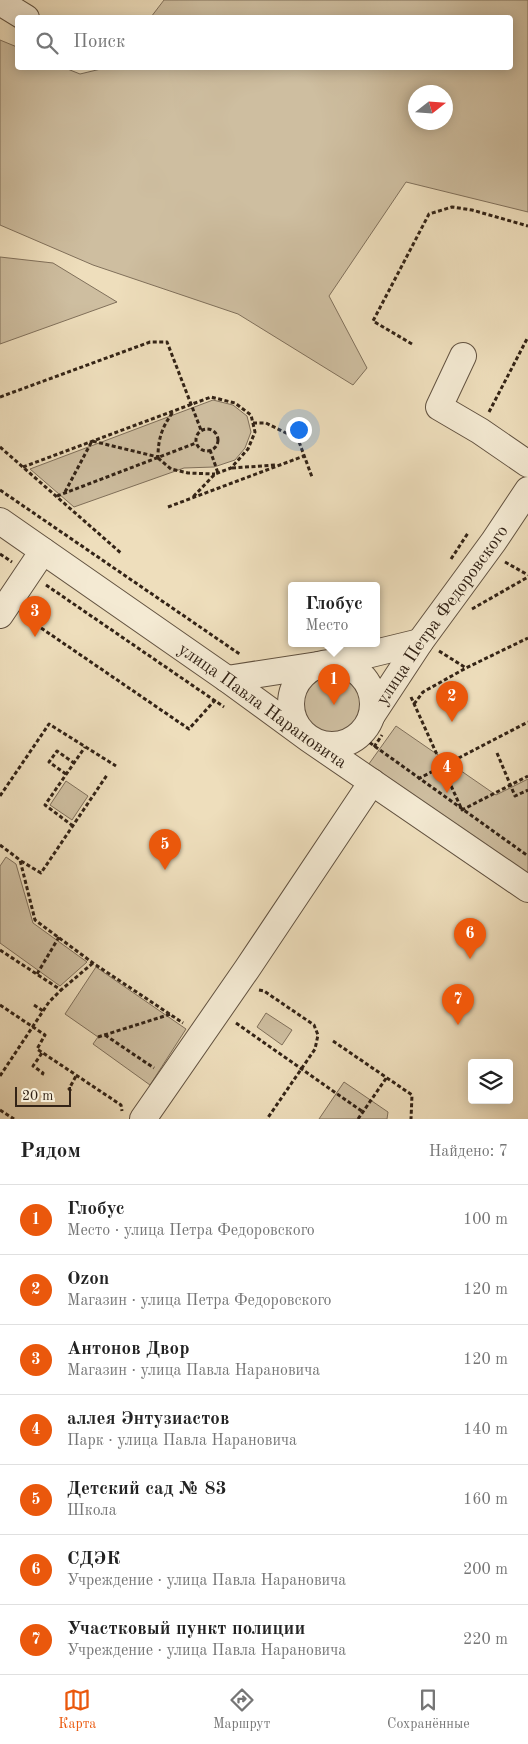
<!DOCTYPE html>
<html lang="ru">
<head>
<meta charset="utf-8">
<style>
	:root { --surface:#fff; --page:#f2f2f2; --text:#222; --muted:#767676; --line:#e0e0e0; --accent:#ea580c }
	body { margin:0; font-family:"Old Standard TT",serif; background:var(--page); color:var(--text) }
	.controls { position:absolute; right:15px; bottom:15px; display:grid; overflow:hidden; border-radius:5px; box-shadow:0 2px 12px #0003 }
	.controls button { width:45px; height:45px; display:grid; place-items:center; padding:0; border:0; border-bottom:1px solid var(--line); background:var(--surface); color:var(--text); font:25px sans-serif }
	.compass { position:absolute; left:408px; top:85px; width:45px; height:45px; border-radius:50%; background:var(--surface); box-shadow:0 2px 12px #0003; rotate:73deg }
	.scale { position:absolute; left:15px; bottom:12px; width:56px; box-sizing:border-box; padding-left:5px; border:2px solid #332316; border-top:0; font-size:14px; line-height:18px; white-space:nowrap; color:#332316; -webkit-text-stroke:4px #f4ead3; paint-order:stroke }
	.you { position:absolute; left:298px; top:429px; width:18px; height:18px; margin:-12px; border:4px solid #fff; border-radius:50%; background:#1a73e8; box-shadow:0 0 0 8px #1a73e833 }
	.badge { display:grid; place-items:center; width:32px; height:32px; border-radius:50%; background:var(--accent); color:#fff; font-size:16px; font-weight:700 }
	.pin { position:absolute; translate:-50% -41px; filter:drop-shadow(0 1px 2px #0008) }
	.pin::after { content:''; position:absolute; top:26px; width:18px; height:15px; background:inherit; clip-path:polygon(0 0,100% 0,50% 100%) }
	.popup { position:absolute; left:288px; top:582px; width:92px; height:65px; box-sizing:border-box; display:grid; place-content:center; border-radius:5px; background:var(--surface); filter:drop-shadow(0 1px 4px #0005); font-size:16px; white-space:nowrap; color:var(--muted) }
	.popup b { font-size:19px; color:var(--text) }
	.popup::after { content:''; position:absolute; left:50%; top:100%; margin-left:-10px; border:10px solid transparent; border-top-color:var(--surface) }
	.list { margin:0; padding:0; list-style:none }
	h2 { display:flex; justify-content:space-between; align-items:center; height:65px; margin:0; padding:0 20px; font-size:21px }
	h2 small { font-size:16px; font-weight:400; color:var(--muted) }
	.list li { display:grid; grid-template-columns:32px 1fr auto; gap:15px; align-items:center; box-sizing:border-box; height:70px; padding:0 20px; border-top:1px solid var(--line) }
	.list b { display:block; font-size:19px; white-space:nowrap }
	.list p { margin:0; font-size:16px; white-space:nowrap; color:var(--muted) }
	.list em { font-size:16px; font-style:normal; color:var(--muted) }
	.icon { flex:none; width:28px; height:28px; fill:none; stroke:currentColor; stroke-width:2; stroke-linecap:round; stroke-linejoin:round }
	.map { position:relative; flex:none; width:528px; height:1119px; overflow:hidden }
	.search { position:absolute; background:var(--surface); box-shadow:0 2px 12px #0003; left:15px; right:15px; top:15px; height:55px; display:flex; align-items:center; gap:12px; box-sizing:border-box; padding:0 18px; border-radius:5px; color:var(--muted); font-size:19px }
	.sheet { height:555px; background:var(--surface) }
	nav { display:flex; justify-content:space-around; align-items:center; box-sizing:border-box; height:70px; border-top:1px solid var(--line); background:var(--surface); font-size:14px; color:var(--muted) }
	nav a { display:grid; justify-items:center; gap:2px }
	nav .on { color:var(--accent) }
	.map>svg:first-child { display:block }
	.green { fill:#cebea0; stroke:#80705b; fill-rule:evenodd }
	.lines { fill:none; stroke-linecap:round; stroke-linejoin:round }
	.minor-casing { stroke:#625240; stroke-width:28 }
	.path { stroke:#332316; stroke-width:3; stroke-dasharray:4 2.5; stroke-linecap:butt }
	.minor { stroke:#f4ead3; stroke-width:26 }
	.labels { text-anchor:middle; stroke-width:4; stroke-linejoin:round; paint-order:stroke }
	.street-label { font-size:18px; fill:#332316; stroke:#f4ead3 }
</style>
</head>
<body>
<div class="map">
<svg width="528" height="1119" viewBox="0 0 528 1119">
	<rect width="100%" height="100%" fill="#eedebc"/>
	<filter id="stains"><feTurbulence type="fractalNoise" baseFrequency=".004" numOctaves="4"/><feColorMatrix values="0 0 0 0 .2 0 0 0 0 .09 0 0 0 0 .02 0 0 0 .5 -.17"/></filter>
	<radialGradient id="worn" r=".72"><stop offset=".6" stop-color="#630" stop-opacity="0"/><stop offset="1" stop-color="#630" stop-opacity=".3"/></radialGradient>
	<!-- green -->
	<g class="green">
		<path d="M164,0H528V212L406,182L329,296L367,368L353,385L238,314L93,265L0,225V40L17,47L18,68H65L80,74L105,68H510V18L151,17ZM416,92H446V122H416Z"/>
		<path d="M0,257L53,263L117,302L0,344Z"/>
		<path d="M213,400L233,405L247,416L251,432L245,448L235,460L214,467L184,468L74,507L30,469Z"/>
		<circle cx="332" cy="704" r="32"/>
		<path d="M396,726L496,795L528,779V881L366,768Z"/>
		<path d="M66,781L88,796L72,820L50,805Z"/>
		<path d="M6,857L16,864L33,923L87,962L60,986L0,943V866Z"/>
		<path d="M96,967L186,1029L150,1085L93,1044L98,1037L65,1014Z"/>
		<path d="M266,1013L292,1030L282,1045L257,1027Z"/>
		<path d="M344,1082L388,1112L387,1119H319Z"/>
	</g>
	<g class="lines">
		<defs>
			<g id="minor">
				<path d="M0,2L26,18"/>
				<path d="M463,356L439,407L480,431L528,464"/>
				<path id="s1" d="M0,521L227,679L309,739L528,889"/>
				<path d="M0,615L43,551"/>
				<circle cx="332" cy="704" r="41"/>
				<path d="M334,663L420,642"/>
				<path d="M227,679L318,665"/>
				<path id="s2" d="M372,715L420,642L494,541L528,490"/>
				<path d="M143,1119L247,969L372,782"/>
			</g>
		</defs>
		<!-- minor casing -->
		<use href="#minor" class="minor-casing"/>
		<!-- path -->
		<g class="path">
			<path d="M412,344L373,321L429,214L452,207L472,210L528,226"/>
			<path d="M0,397L150,342H167L201,430"/>
			<path d="M489,412L528,337"/>
			<path d="M253,423H266L298,439L312,477"/>
			<circle cx="207" cy="440" r="11"/>
			<path d="M0,447L122,554"/>
			<path d="M210,450L218,473"/>
			<path d="M158,458L171,469L188,473L215,474"/>
			<path d="M23,467L211,397L235,403L251,415L255,432L248,449L231,468L215,474L192,498"/>
			<path d="M232,468L276,465"/>
			<path d="M0,490L241,655"/>
			<path d="M65,492L92,441L158,457C158,439 162,427 173,412"/>
			<path d="M57,496L196,443"/>
			<path d="M168,507L304,456"/>
			<path d="M0,554L12,562"/>
			<path d="M451,559L468,533"/>
			<path d="M505,562L528,575"/>
			<path d="M46,585L224,707"/>
			<path d="M472,609L528,577"/>
			<path d="M25,617L189,729L216,699"/>
			<path d="M439,651L466,668"/>
			<path d="M411,697L462,810L528,776"/>
			<path d="M414,704L423,692L466,668L528,638"/>
			<path d="M359,735L528,856"/>
			<path d="M374,747L382,735"/>
			<path d="M497,753L515,796L528,790"/>
			<path d="M66,774L49,762L57,751L74,763"/>
			<path d="M418,779L528,722"/>
			<path d="M0,796L49,724L116,766"/>
			<path d="M73,826L45,805L85,747"/>
			<path d="M0,845L20,860L35,920L93,963L183,1023"/>
			<path d="M21,861L41,873L107,775"/>
			<path d="M0,950L61,990L93,963"/>
			<path d="M37,974L59,937"/>
			<path d="M259,990L264,991L314,1025L318,1035L315,1049L267,1119"/>
			<path d="M0,1005L45,1035L37,1049L121,1105L122,1111"/>
			<path d="M34,1005L43,1011"/>
			<path d="M236,1023L363,1112"/>
			<path d="M105,1035L154,1068"/>
			<path d="M98,1037L171,1014"/>
			<path d="M333,1041L412,1095L411,1119"/>
			<path d="M42,1075L43,1073L33,1066L42,1053"/>
			<path d="M0,1076L49,1002L61,990"/>
			<path d="M71,1091L69,1089L76,1076"/>
			<path d="M0,1110L14,1119"/>
			<path d="M358,1119L387,1077"/>
		</g>
		<!-- minor -->
		<use href="#minor" class="minor"/>
	</g>
	<g class="labels">
		<!-- street labels -->
		<g class="street-label">
			<text dy="6" stroke="none"><textPath href="#s2" startOffset="122">улица Петра Федоровского</textPath></text>
			<text dy="6" stroke="none"><textPath href="#s1" startOffset="321">улица Павла Нарановича</textPath></text>
		</g>
	</g>
	<rect width="100%" height="100%" filter="url(#stains)"/>
	<rect width="100%" height="100%" fill="url(#worn)"/>
</svg>
<div class="controls">
<button><svg class="icon" aria-label="layers" viewBox="0 0 24 24"><path d="M12 4l9 5-9 5-9-5zM3 14l9 5 9-5"/></svg></button>
</div>
<svg class="compass" viewBox="-18 -18 36 36"><path d="M0-13l5 13h-10z" fill="#e53935"/><path d="M0 13l5-13h-10z" fill="#767676"/></svg>
<div class="scale">20 m</div>
<div class="you"></div>
<div class="pin badge" style="left:334px;top:705px">1</div>
<div class="popup"><b>Глобус</b>Место</div>
<div class="pin badge" style="left:452px;top:722px">2</div>
<div class="pin badge" style="left:35px;top:637px">3</div>
<div class="pin badge" style="left:447px;top:793px">4</div>
<div class="pin badge" style="left:165px;top:870px">5</div>
<div class="pin badge" style="left:470px;top:959px">6</div>
<div class="pin badge" style="left:458px;top:1025px">7</div>
<div class="search"><svg class="icon" aria-label="search" viewBox="0 0 24 24"><circle cx="10" cy="10" r="6"/><path d="M15 15l6 6"/></svg>Поиск</div>
</div>
<section class="sheet">
<h2>Рядом<small>Найдено: 7</small></h2>
<ul class="list">
<li><span class="badge">1</span><div><b>Глобус</b><p>Место · улица Петра Федоровского</p></div><em>100 m</em></li>
<li><span class="badge">2</span><div><b>Ozon</b><p>Магазин · улица Петра Федоровского</p></div><em>120 m</em></li>
<li><span class="badge">3</span><div><b>Антонов Двор</b><p>Магазин · улица Павла Нарановича</p></div><em>120 m</em></li>
<li><span class="badge">4</span><div><b>аллея Энтузиастов</b><p>Парк · улица Павла Нарановича</p></div><em>140 m</em></li>
<li><span class="badge">5</span><div><b>Детский сад № 83</b><p>Школа</p></div><em>160 m</em></li>
<li><span class="badge">6</span><div><b>СДЭК</b><p>Учреждение · улица Павла Нарановича</p></div><em>200 m</em></li>
<li><span class="badge">7</span><div><b>Участковый пункт полиции</b><p>Учреждение · улица Павла Нарановича</p></div><em>220 m</em></li>
</ul>
</section>
<nav>
<a class="on"><svg class="icon" aria-label="map" viewBox="0 0 24 24"><path d="M3 6l6-2 6 2 6-2v14l-6 2-6-2-6 2zM9 4v14M15 6v14"/></svg>Карта</a>
<a><svg class="icon" aria-label="directions" viewBox="0 0 24 24"><path d="M12 3l9 9-9 9-9-9zM9 14v-3h6M13 9l2 2-2 2"/></svg>Маршрут</a>
<a><svg class="icon" aria-label="saved" viewBox="0 0 24 24"><path d="M7 4h10v16l-5-4-5 4z"/></svg>Сохранённые</a>
</nav>
</body>
</html>
